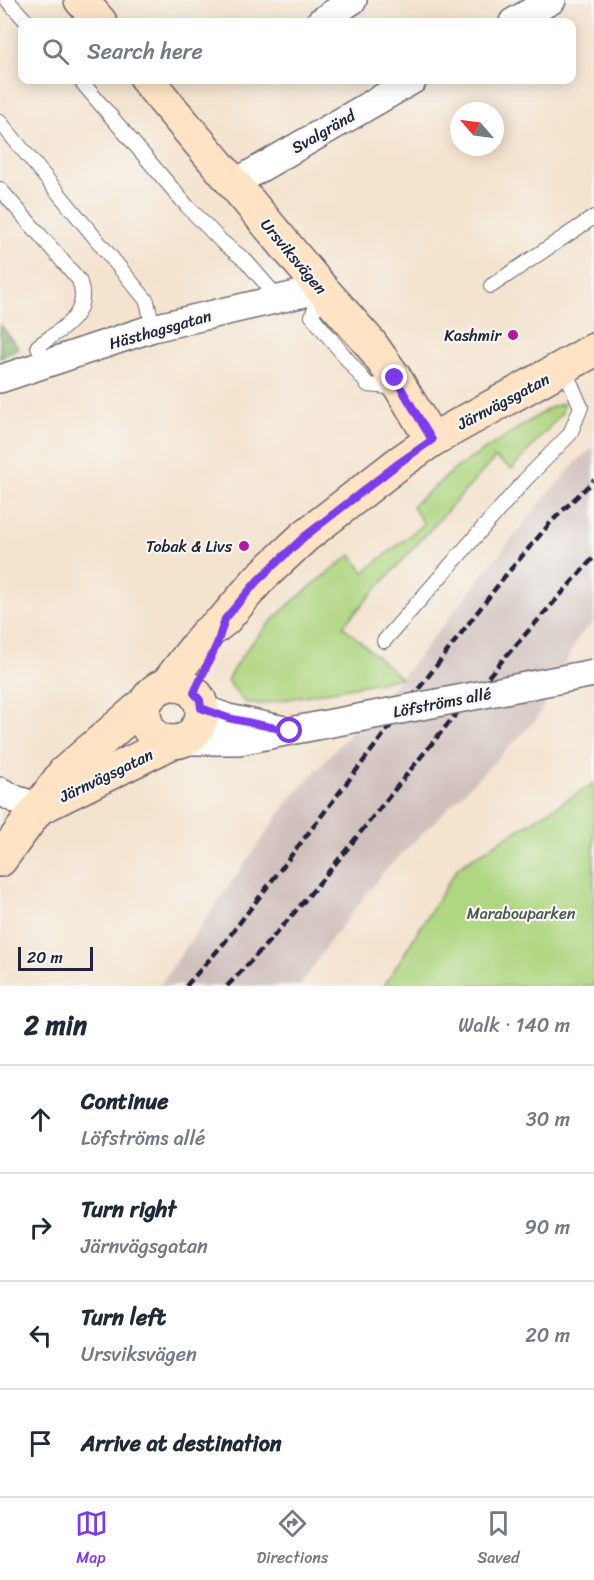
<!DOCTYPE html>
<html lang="en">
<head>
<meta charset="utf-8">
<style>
	:root { --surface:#fff; --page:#f6f6f7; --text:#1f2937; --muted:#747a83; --line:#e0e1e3; --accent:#7c3aed }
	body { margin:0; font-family:Sriracha,sans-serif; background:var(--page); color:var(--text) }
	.compass { position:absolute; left:450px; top:102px; width:54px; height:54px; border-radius:50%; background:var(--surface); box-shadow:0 3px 15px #0003; rotate:298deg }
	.scale { position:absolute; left:18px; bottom:15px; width:75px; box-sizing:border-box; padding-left:6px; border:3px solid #22223b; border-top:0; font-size:16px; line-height:21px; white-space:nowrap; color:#22223b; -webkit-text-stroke:4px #f6f6f2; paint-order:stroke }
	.stop { position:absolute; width:18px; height:18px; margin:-14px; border:4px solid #7c3aed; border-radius:50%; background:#fff }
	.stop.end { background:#7c3aed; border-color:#fff; box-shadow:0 2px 6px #0008 }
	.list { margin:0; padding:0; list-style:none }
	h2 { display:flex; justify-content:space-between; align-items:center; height:78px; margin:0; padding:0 24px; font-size:26px }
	h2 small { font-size:20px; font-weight:400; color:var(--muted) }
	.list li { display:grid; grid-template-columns:39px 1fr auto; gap:18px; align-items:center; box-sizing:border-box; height:108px; padding:0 24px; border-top:2px solid var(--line) }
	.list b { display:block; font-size:22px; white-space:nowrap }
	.list p { margin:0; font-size:20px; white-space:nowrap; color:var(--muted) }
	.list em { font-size:20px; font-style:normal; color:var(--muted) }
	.icon { flex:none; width:33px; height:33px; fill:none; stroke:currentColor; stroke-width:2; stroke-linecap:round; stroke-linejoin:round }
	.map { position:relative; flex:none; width:594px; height:986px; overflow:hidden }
	.search { position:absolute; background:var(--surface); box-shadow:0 3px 15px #0003; left:18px; right:18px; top:18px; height:66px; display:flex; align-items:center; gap:15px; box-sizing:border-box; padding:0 21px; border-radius:12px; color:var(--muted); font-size:22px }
	.sheet { height:510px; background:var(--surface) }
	nav { display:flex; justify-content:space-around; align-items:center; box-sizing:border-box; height:84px; border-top:2px solid var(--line); background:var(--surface); font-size:16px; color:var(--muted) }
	nav a { display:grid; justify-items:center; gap:3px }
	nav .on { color:var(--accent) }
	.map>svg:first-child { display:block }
	.railway { fill:#d0c0bc }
	.green { fill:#afd680; stroke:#687c5e; stroke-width:1.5 }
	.forest { fill:url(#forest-firs); stroke:#566c54; stroke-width:1.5 }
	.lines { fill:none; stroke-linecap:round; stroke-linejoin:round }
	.lane-casing { stroke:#6c666e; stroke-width:16 }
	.street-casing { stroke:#6c666e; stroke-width:30 }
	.secondary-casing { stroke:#6c666e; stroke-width:36 }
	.lane { stroke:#fff; stroke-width:14 }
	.street { stroke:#fff; stroke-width:27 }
	.secondary { stroke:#fee4c5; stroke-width:33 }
	.rail { stroke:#22223b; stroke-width:4.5; stroke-dasharray:9 4.5; stroke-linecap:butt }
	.street-bridge-casing { stroke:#6c666e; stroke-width:30; stroke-linecap:butt }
	.street-bridge { stroke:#fff; stroke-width:27 }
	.route { stroke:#7c3aed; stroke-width:8 }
	.poi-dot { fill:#b5179e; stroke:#f6f6f2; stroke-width:2 }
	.labels { text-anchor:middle; stroke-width:4.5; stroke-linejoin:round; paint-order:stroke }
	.street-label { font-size:16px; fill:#22223b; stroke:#f6f6f2 }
	.poi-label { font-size:16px; fill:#22223b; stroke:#f6f6f2; text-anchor:end }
	.park-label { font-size:16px; fill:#4c5850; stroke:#f6f6f2 }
</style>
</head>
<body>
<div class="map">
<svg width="594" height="986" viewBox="0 0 594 986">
	<defs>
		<pattern id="forest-firs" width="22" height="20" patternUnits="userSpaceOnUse" patternTransform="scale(1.5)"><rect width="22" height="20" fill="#8bb76e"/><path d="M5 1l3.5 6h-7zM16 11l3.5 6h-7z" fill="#71945c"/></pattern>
	</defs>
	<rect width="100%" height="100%" fill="#f6f6f2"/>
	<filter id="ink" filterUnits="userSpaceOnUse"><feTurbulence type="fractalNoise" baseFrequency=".0167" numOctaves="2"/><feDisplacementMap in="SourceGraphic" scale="12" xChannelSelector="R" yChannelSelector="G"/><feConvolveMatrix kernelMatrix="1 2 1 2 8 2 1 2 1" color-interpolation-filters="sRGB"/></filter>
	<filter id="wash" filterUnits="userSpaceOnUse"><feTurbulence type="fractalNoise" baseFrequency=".008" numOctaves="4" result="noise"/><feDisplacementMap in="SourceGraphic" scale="24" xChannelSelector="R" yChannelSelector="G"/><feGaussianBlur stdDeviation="1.35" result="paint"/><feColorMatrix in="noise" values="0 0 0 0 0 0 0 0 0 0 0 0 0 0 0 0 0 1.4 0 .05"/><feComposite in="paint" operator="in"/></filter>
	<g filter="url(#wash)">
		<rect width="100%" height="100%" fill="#f4e3ce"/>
		<!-- railway -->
		<path class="railway" d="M594,447V621L579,636L536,720L382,874L333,937L300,986H159L290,799L401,678L546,496L581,457Z"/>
		<!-- green -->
		<g class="green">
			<path d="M563,403L562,413L512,469L495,458L343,626L401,678L261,704L244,702L227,680C256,626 303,592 351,555L364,572L424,524L412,506L456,468L548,409Z"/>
			<path d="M594,783V986H384L458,867Z"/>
		</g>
		<!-- forest -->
		<path class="forest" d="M0,324L19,349L0,358Z"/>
	</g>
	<g filter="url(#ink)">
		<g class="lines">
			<defs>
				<g id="lane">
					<path d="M7,0L27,22"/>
					<path d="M80,80L187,206L221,241L246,261L279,299"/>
					<path d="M0,122L147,301L153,328"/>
					<path d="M0,189L79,280C92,315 62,328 38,346L45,364"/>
					<path d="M491,286L594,217"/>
					<path d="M321,291L312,316L368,385L398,388"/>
					<path d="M384,641L525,480L570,434L581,407L564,368"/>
				</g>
				<g id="street">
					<path d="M320,22L353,0"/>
					<path d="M513,22L552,0"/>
					<path d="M233,184L413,80"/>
					<path d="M0,379L153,328L322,289"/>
					<path d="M201,708L228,718L280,729"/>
					<path d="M181,741H239L290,731"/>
					<path d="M0,791L17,800L41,807"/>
				</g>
				<g id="secondary">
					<path d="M81,0L100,22"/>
					<path d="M147,80L322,289L370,343L395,378L432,440"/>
					<path d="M167,684L205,635L225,619L258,580L304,537L399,463L432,440L594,350"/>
					<path d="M45,805L172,742"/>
					<path d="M0,860L64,773L145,703C170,660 222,699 194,732C189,738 181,742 173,742C151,742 141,722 145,703"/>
				</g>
			</defs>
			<!-- lane casing -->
			<use href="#lane" class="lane-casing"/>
			<!-- street casing -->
			<use href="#street" class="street-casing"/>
			<!-- secondary casing -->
			<use href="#secondary" class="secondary-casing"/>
			<!-- lane -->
			<use href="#lane" class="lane"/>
			<!-- street -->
			<use href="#street" class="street"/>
			<!-- secondary -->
			<use href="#secondary" class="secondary"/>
			<!-- rail -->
			<g class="rail">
				<path d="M186,986L225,942L505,576L552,521L594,480"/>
				<path d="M227,986C304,908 369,820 438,736C488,675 542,616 594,557"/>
			</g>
			<defs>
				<path id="street-bridge" d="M290,731L594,673"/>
			</defs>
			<!-- street-bridge casing -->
			<use href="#street-bridge" class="street-bridge-casing"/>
			<!-- street-bridge -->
			<use href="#street-bridge" class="street-bridge"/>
		</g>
	</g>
	<g class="lines" filter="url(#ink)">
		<!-- route -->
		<path class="route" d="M290,731L228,718L201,708L200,700L194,693L217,644L225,619L258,580L304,537L399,463L432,440L395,378"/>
	</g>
	<!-- markers -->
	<g class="poi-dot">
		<circle cx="513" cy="335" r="6"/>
		<circle cx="244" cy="546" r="6"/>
	</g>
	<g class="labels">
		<!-- street labels -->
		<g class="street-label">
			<text transform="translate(323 131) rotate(-30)" y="6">Svalgränd</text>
			<text transform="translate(294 256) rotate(50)" y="6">Ursviksvägen</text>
			<text transform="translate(160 329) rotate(-16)" y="6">Hästhagsgatan</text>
			<text transform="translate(503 401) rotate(-28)" y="6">Järnvägsgatan</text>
			<text transform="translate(442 702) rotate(-11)" y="6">Löfströms allé</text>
			<text transform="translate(106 775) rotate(-26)" y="6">Järnvägsgatan</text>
		</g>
		<!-- poi labels -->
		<g class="poi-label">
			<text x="501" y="341">Kashmir</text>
			<text x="232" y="552">Tobak &amp; Livs</text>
		</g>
		<!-- park labels -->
		<g class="park-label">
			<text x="521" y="919">Marabouparken</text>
		</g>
	</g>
</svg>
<svg class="compass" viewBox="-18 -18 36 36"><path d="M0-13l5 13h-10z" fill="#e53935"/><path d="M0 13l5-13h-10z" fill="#747a83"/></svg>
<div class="scale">20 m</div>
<div class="stop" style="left:290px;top:731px"></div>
<div class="stop end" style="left:395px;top:378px"></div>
<div class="search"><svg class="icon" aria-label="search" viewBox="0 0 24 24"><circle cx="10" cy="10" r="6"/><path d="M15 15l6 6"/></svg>Search here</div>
</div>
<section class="sheet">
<h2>2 min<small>Walk · 140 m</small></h2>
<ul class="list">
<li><svg class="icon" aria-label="ahead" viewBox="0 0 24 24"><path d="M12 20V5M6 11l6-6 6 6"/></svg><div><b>Continue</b><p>Löfströms allé</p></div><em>30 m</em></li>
<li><svg class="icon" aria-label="right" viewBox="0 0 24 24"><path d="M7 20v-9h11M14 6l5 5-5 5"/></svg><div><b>Turn right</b><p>Järnvägsgatan</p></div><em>90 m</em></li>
<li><svg class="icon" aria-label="left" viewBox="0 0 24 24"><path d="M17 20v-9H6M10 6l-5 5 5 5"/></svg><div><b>Turn left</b><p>Ursviksvägen</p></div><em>20 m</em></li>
<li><svg class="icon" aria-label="arrive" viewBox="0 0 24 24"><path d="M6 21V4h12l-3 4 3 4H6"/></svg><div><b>Arrive at destination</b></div></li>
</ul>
</section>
<nav>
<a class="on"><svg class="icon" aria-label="map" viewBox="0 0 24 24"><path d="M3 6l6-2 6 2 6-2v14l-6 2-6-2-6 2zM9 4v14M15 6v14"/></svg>Map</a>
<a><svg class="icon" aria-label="directions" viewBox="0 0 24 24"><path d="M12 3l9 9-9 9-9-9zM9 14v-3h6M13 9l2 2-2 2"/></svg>Directions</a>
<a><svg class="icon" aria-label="saved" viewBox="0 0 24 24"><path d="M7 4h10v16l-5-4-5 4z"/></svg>Saved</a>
</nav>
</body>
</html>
